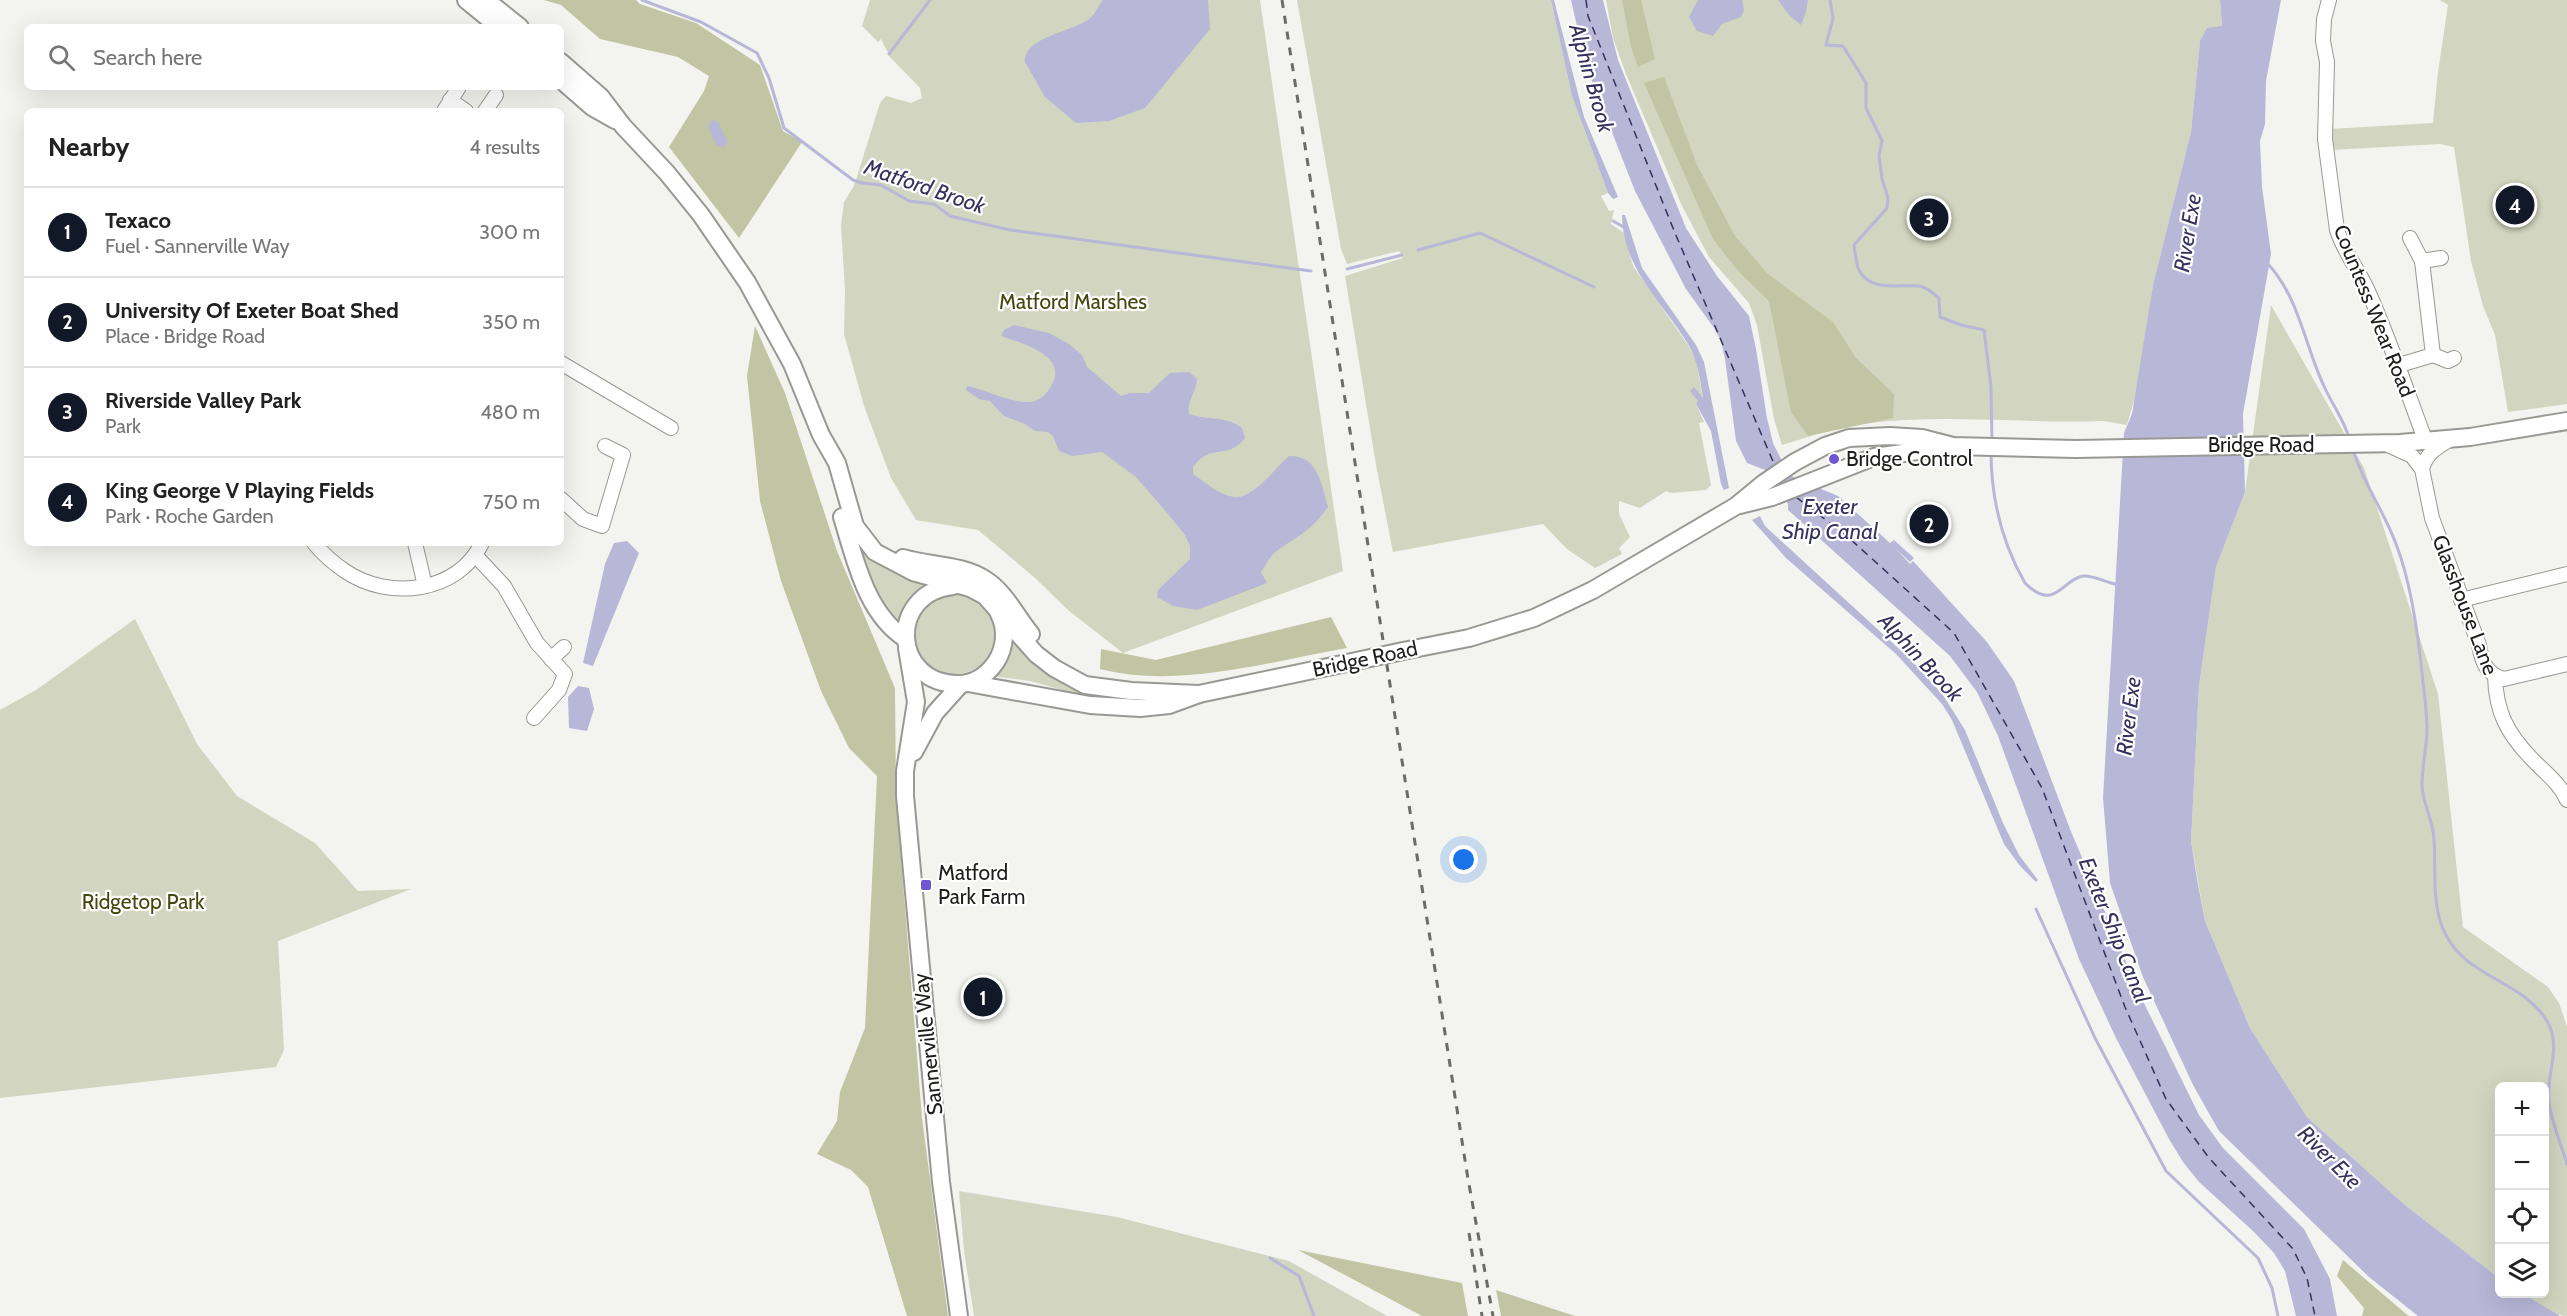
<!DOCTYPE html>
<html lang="en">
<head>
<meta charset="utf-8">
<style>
	:root { --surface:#fff; --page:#f6f6f6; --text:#222; --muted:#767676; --line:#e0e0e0; --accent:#111827 }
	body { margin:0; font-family:Cabin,sans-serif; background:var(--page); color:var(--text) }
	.controls { position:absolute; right:18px; bottom:18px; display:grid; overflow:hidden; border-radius:9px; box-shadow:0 6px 24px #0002 }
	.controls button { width:54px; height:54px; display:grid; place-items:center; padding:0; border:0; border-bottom:2px solid var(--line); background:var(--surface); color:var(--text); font:30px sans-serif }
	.you { position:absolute; left:1464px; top:860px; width:21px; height:21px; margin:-15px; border:4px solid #fff; border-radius:50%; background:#1a73e8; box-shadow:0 0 0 9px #1a73e833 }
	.badge { display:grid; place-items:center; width:39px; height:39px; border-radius:50%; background:var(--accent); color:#fff; font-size:20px; font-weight:700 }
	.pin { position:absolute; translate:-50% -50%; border:3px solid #fff; box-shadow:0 2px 6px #0006 }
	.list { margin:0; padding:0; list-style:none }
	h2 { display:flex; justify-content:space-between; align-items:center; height:78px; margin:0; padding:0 24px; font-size:26px }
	h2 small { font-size:20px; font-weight:400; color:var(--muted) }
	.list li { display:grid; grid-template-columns:39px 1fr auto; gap:18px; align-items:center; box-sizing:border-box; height:90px; padding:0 24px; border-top:2px solid var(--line) }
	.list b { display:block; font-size:22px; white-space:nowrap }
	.list p { margin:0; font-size:20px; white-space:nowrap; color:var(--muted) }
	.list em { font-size:20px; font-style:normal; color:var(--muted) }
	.icon { flex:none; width:33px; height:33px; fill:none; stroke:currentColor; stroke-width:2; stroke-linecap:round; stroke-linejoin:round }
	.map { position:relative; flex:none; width:2567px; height:1316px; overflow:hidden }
	.search { position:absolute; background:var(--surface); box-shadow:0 6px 24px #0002; left:24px; top:24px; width:540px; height:66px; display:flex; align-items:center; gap:15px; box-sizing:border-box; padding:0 21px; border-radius:9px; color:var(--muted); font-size:22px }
	.panel { position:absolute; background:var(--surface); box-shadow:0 6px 24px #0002; left:24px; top:108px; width:540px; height:438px; border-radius:9px }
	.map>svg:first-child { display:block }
	.green { fill:#d2d5bf }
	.forest { fill:#c1c5a3 }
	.water { fill:#b8b7d8 }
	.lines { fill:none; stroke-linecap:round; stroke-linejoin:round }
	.stream { stroke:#b8b7d8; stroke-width:3 }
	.ferry { stroke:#36315d; stroke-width:1.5; stroke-dasharray:8 6; stroke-linecap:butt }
	.minor-casing { stroke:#989894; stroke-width:16 }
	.major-casing { stroke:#989894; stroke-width:20 }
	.minor { stroke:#fff; stroke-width:14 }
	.major { stroke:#fff; stroke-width:16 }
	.rail { stroke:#6b6b69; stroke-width:3; stroke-dasharray:8 8; stroke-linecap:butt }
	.major-bridge-casing { stroke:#989894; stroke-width:20; stroke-linecap:butt }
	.major-bridge { stroke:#fff; stroke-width:16 }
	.poi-dot { fill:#6e57d1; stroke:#fff; stroke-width:2 }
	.labels { text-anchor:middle; stroke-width:4.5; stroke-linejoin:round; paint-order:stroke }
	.park-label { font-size:21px; fill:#44480f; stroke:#fff }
	.street-label { font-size:21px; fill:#1e1e1d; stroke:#fff }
	.poi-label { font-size:21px; fill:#1e1e1d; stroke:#fff; text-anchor:start }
	.water-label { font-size:22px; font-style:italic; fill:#36315d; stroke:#fff }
</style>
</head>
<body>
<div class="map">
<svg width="2567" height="1316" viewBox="0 0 2567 1316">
	<rect width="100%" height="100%" fill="#f3f4ef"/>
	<!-- green -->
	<g class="green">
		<path d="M870,0H1260L1343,571L1123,653L1068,610L1034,577L978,530L916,520L891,478L864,406L844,334L845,291L841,226L844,202L854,186L880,103L886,96L911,103L922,98L920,88L890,57L881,39L878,42L862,26Z"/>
		<path d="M1297,0H1551L1572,96L1608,193L1601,196L1609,211L1614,210L1611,224L1624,233L1633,266L1688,345L1696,360L1703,399L1694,388L1698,402L1696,404L1704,422L1699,423L1711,485L1706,490L1671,493L1666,491L1640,508L1619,501V514L1630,537L1619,548L1622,554L1595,568L1567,549L1543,524L1393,552L1376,465L1345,276L1403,258L1399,251L1347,264L1341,249Z"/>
		<path d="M1606,0H2220L2222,26L2200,41L2191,132L2153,285L2137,390L2127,425L2103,421C2023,424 1942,413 1863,424C1835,427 1809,437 1782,445L1774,419L1757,325L1749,303L1709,257L1682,206L1626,74L1613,38Z"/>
		<path d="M2440,0H2567V404L2508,412L2495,335L2483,306L2471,261L2454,147L2440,144L2331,150L2330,129L2433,123L2438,72L2448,5Z"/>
		<path d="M2271,305L2364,468L2438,694L2463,927L2548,987L2559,1003L2567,1027V1316C2551,1316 2536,1302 2523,1294H2544V1086H2500L2499,1278L2405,1205L2307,1117L2250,1028L2205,921L2191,841L2199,686L2216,567L2245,492Z"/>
		<path d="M864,547L931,583L911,600L897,623L894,622L881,601L860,549Z"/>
		<circle cx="955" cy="633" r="41"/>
		<path d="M135,619L197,744L237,796L315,843L358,891L411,889L278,941L284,1050L276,1067L0,1098V710L36,690Z"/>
		<path d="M1015,637L1102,694L1101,701L1030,681L993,676L1009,652Z"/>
		<path d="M959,1191L1117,1217L1289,1261L1387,1316H974L964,1251Z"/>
	</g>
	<!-- forest -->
	<g class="forest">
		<path d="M544,0H636L640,4L696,23L760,65L783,131L802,142L739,238L669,147L704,91L709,76L678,57L600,39L561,5Z"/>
		<path d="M1622,0H1641L1655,59L1638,67L1631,47Z"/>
		<path d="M1664,77L1697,165L1735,236L1768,274L1833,322L1856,358L1894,394L1893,418L1808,436L1791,412L1769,301L1740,273L1713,239L1644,83Z"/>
		<path d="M755,326L785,393L837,551L895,688L896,796L922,1118L948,1316H907L868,1187L851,1170L817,1154L837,1121L840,1092L865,1028L877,776L849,748L821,691L781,581L760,501L747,376Z"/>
		<path d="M1331,617L1347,648C1268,662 1179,689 1100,669L1101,649L1156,660Z"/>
		<path d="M1298,1250L1462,1283L1468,1316H1422Z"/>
		<path d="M2343,1260L2405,1313L2409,1316H2362L2364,1308L2337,1276Z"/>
		<path d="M1496,1290L1575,1316H1501Z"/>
	</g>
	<!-- water -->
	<g class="water">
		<path d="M1103,0H1208L1210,29L1145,108L1109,121L1076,123L1045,97L1025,62C1024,37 1072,32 1089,19C1095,15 1098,6 1103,0Z"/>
		<path d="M1551,0H1554L1584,117L1618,197L1613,199L1608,193L1572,96Z"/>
		<path d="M1571,0H1603L1618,60L1686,228L1717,276L1749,316L1756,349L1767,418L1773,443L1781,459L1793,477L1838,496L1890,543L1894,540L1914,558L1910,562L1896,549L1910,564L1913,561L1987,642L2014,681L2070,829L2140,995L2199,1115L2223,1148L2304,1229L2330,1279L2337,1316H2296L2285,1271L2274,1253L2253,1231L2199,1182L2183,1162L2169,1139L2117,1040L2079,959L1998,736L1977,692L1950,656L1788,510V504L1765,470L1747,463L1736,441L1725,359L1721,341L1714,328L1686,289L1635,191L1586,66Z"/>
		<path d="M1698,0H1742L1744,10L1741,17L1722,24L1713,36L1697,31L1689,17Z"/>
		<path d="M1778,0H1808L1806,12L1801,25L1789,15Z"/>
		<path d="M2220,0H2281L2266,81L2265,124L2260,141L2262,187L2271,254L2243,414L2245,492L2216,567L2199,686L2191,841L2197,879L2205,921L2250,1028L2307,1117L2405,1205L2499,1278L2500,1294H2523L2560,1316H2418L2369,1277L2219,1131L2193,1085L2143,977L2110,883L2103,798L2124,433L2132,414L2153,285L2191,132L2200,41L2207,28L2222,26Z"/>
		<path d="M712,120L718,122L727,141L724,148L717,146L708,127Z"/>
		<path d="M1622,215H1625L1642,268L1696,345L1704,362L1729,488L1724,490L1721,484L1711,431L1696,404L1698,401L1690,391L1694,387L1703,398C1700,379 1698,361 1688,344C1662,301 1623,270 1622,215Z"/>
		<path d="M1014,325L1049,333L1069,344L1082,355L1087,367L1121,396L1130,393H1149L1170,373L1189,372L1197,379C1196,394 1187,399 1189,414C1209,421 1225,415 1242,428L1245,438C1226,462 1212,441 1193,467V474C1205,482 1219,495 1234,497C1252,500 1276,467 1289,456C1318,455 1321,483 1328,507C1311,531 1301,534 1278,550C1271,554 1266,565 1261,572L1267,583L1197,610L1173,606L1157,597L1158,590L1190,559V546L1185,535L1168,514L1136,477L1102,452L1072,456L1059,451L1053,436L1048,432L1035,431L1025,424L1004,416L990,401L979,399L966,390L967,386C987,390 1010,403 1030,402C1040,401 1046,395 1051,386C1070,356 1021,343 1001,336L1004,330Z"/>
		<path d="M1760,516L1765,526L1909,658L1943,695L1965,730L2003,823L2019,855L2038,880L2036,882L2020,866L2004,844L1952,720L1942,704L1896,654L1786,558L1752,520Z"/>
		<path d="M627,541L639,553L593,666L583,663L605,564L614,543Z"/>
		<path d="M578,686L589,688L594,709L587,731L569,728L568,697Z"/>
	</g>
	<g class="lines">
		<!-- stream -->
		<g class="stream">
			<path d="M642,0L701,22L757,53L769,78L784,128L853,180L862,183L881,185L909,201L934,204L950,216L1010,230L1311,271"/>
			<path d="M1830,0L1833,18L1826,45L1843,46L1866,83V108L1882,141L1879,155L1882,179L1888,198L1887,208L1854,245C1855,252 1856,261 1858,268C1869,293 1898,284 1919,286C1927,287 1933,293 1939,298L1940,317L1961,325L1984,330L1991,387L1992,442"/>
			<path d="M889,54L930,0"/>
			<path d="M1613,221L1627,229"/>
			<path d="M1418,250L1480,233L1594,287"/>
			<path d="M2267,263C2298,295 2305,345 2323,384C2331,403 2344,419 2349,438"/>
			<path d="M1347,269L1402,255"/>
			<path d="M2353,450C2364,485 2384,511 2396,544C2411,582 2419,641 2423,682C2425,698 2427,716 2427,732C2426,750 2422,768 2422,786C2423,804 2433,820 2434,839C2436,868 2432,896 2441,924C2460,979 2522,977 2548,1023C2562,1049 2545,1076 2549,1103C2552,1123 2561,1144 2567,1164"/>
			<path d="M1991,451C1991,497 2002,543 2025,583C2055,613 2062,579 2083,576C2093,575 2105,582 2115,584"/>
			<path d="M2036,909L2095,1038L2166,1171L2258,1258L2272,1288L2278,1316"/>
			<path d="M1270,1258L1299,1276L1314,1316"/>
		</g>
		<!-- ferry -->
		<g class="ferry">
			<path d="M1586,0L1588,16L1675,233L1775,466"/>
			<path d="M1796,497L1848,537L1954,633L2042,788L2125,1007L2166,1099L2209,1158L2293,1249L2307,1278L2315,1316"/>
		</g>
		<defs>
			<g id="minor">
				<path d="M2329,0L2324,19L2323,41L2327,62L2325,139L2337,230C2344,252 2359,271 2368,291C2390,340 2407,392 2426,442"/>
				<path d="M450,100L466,111"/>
				<path d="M444,111L459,87"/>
				<path d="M485,111L496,95"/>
				<path d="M2422,261L2441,258"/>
				<path d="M2433,355L2448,361L2454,358"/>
				<path d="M561,363L671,428"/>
				<path d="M2396,366L2433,355L2422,261L2410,238"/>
				<path d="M2388,445L2412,456L2422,469L2432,518L2479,645C2482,662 2486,674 2504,679L2567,664"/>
				<path d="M2422,469C2426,454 2436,448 2449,440"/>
				<path d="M561,499L583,519L602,526L623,455L605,446"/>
				<path d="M314,543C323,554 333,563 345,571C389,601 458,593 482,543"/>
				<path d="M415,543L425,586"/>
				<path d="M476,556L504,586L537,643L565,674L559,690L534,718"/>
				<path d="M2461,600L2567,574"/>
				<path d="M551,659L564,647"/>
				<path d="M2495,676C2496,712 2507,733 2531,758C2544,772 2559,782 2567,800"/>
			</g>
			<g id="major">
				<path d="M466,0L499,27"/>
				<path d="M486,0L520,27"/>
				<path d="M561,62L601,97L623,126L667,173L701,215L747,282L792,364L821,435L837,463L855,526L875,552L913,572L970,588L985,596L1036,654L1054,668L1085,685L1131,691L1199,694"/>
				<path d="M561,80L592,107L615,120"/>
				<path d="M1740,505L1772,497L1874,457L1947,447"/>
				<path d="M842,517C855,559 866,614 906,639"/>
				<path d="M903,558C929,566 962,564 986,580C1006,593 1016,616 1031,634"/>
				<path d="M953,586C887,593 892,684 958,684C974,684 987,675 996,662C1005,648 1007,629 999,614"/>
				<path d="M907,648L916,702L905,771V796L941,1182L959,1316"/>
				<path d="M1403,651L1469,638L1534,618L1593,590L1736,506L1764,483L1795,462L1825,446L1849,438L1890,436L1922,438L1953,446L2076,449L2400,443L2470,437L2567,421"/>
				<path d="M968,683L1090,705L1140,708L1169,705L1199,694L1361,660"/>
				<path d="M914,752L935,713L961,684"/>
			</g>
		</defs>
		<!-- minor casing -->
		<use href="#minor" class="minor-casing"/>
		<!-- major casing -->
		<use href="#major" class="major-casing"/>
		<!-- minor -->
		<use href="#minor" class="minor"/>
		<!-- major -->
		<use href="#major" class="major"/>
		<!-- rail -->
		<g class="rail">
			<path d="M1282,0L1468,1179L1493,1316"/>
			<path d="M1469,1233L1482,1316"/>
		</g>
		<defs>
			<path id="major-bridge" d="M1361,660L1403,651"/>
		</defs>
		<!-- major-bridge casing -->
		<use href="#major-bridge" class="major-bridge-casing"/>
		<!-- major-bridge -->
		<use href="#major-bridge" class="major-bridge"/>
	</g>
	<!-- markers -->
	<g class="poi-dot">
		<circle cx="1834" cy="459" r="6"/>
		<rect x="920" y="879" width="12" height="12" rx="3"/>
	</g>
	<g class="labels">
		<!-- park labels -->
		<g class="park-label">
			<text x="1073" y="309">Matford Marshes</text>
			<text x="143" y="909">Ridgetop Park</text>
		</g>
		<!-- street labels -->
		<g class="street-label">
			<text transform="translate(2374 311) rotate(68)" y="7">Countess Wear Road</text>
			<text x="2261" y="452">Bridge Road</text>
			<text transform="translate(2465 605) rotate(69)" y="7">Glasshouse Lane</text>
			<text transform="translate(1365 659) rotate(-12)" y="7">Bridge Road</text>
			<text transform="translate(928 1044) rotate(-96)" y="7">Sannerville Way</text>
		</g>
		<!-- poi labels -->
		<g class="poi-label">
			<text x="1846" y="466">Bridge Control</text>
			<text x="938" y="880">Matford<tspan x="938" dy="24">Park Farm</tspan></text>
		</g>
		<!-- water labels -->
		<g class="water-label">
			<text transform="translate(1592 78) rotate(74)" y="8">Alphin Brook</text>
			<text transform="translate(925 186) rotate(19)" y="8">Matford Brook</text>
			<text transform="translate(2187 233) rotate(-81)" y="8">River Exe</text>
			<text x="1830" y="514">Exeter<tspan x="1830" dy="25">Ship Canal</tspan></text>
			<text transform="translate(1921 657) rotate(47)" y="8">Alphin Brook</text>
			<text transform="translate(2128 716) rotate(-83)" y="8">River Exe</text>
			<text transform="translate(2115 930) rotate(68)" y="8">Exeter Ship Canal</text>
			<text transform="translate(2330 1157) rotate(45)" y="8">River Exe</text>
		</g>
	</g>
</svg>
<div class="controls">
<button>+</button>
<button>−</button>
<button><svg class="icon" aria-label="locate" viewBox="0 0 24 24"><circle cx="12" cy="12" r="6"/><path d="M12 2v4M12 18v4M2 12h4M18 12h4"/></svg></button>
<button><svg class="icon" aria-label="layers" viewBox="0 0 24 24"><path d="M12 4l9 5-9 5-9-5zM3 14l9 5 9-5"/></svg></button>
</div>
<div class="you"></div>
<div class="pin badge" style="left:983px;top:997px">1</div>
<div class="pin badge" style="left:1929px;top:524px">2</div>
<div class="pin badge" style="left:1929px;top:218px">3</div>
<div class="pin badge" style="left:2515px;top:205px">4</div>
<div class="search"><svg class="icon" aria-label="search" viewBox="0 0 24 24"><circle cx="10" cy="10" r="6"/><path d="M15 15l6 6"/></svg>Search here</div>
<section class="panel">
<h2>Nearby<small>4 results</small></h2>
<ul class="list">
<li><span class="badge">1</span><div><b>Texaco</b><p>Fuel · Sannerville Way</p></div><em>300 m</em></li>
<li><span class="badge">2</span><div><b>University Of Exeter Boat Shed</b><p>Place · Bridge Road</p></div><em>350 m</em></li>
<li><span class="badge">3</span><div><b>Riverside Valley Park</b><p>Park</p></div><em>480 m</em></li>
<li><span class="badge">4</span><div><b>King George V Playing Fields</b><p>Park · Roche Garden</p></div><em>750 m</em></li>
</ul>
</section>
</div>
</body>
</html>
